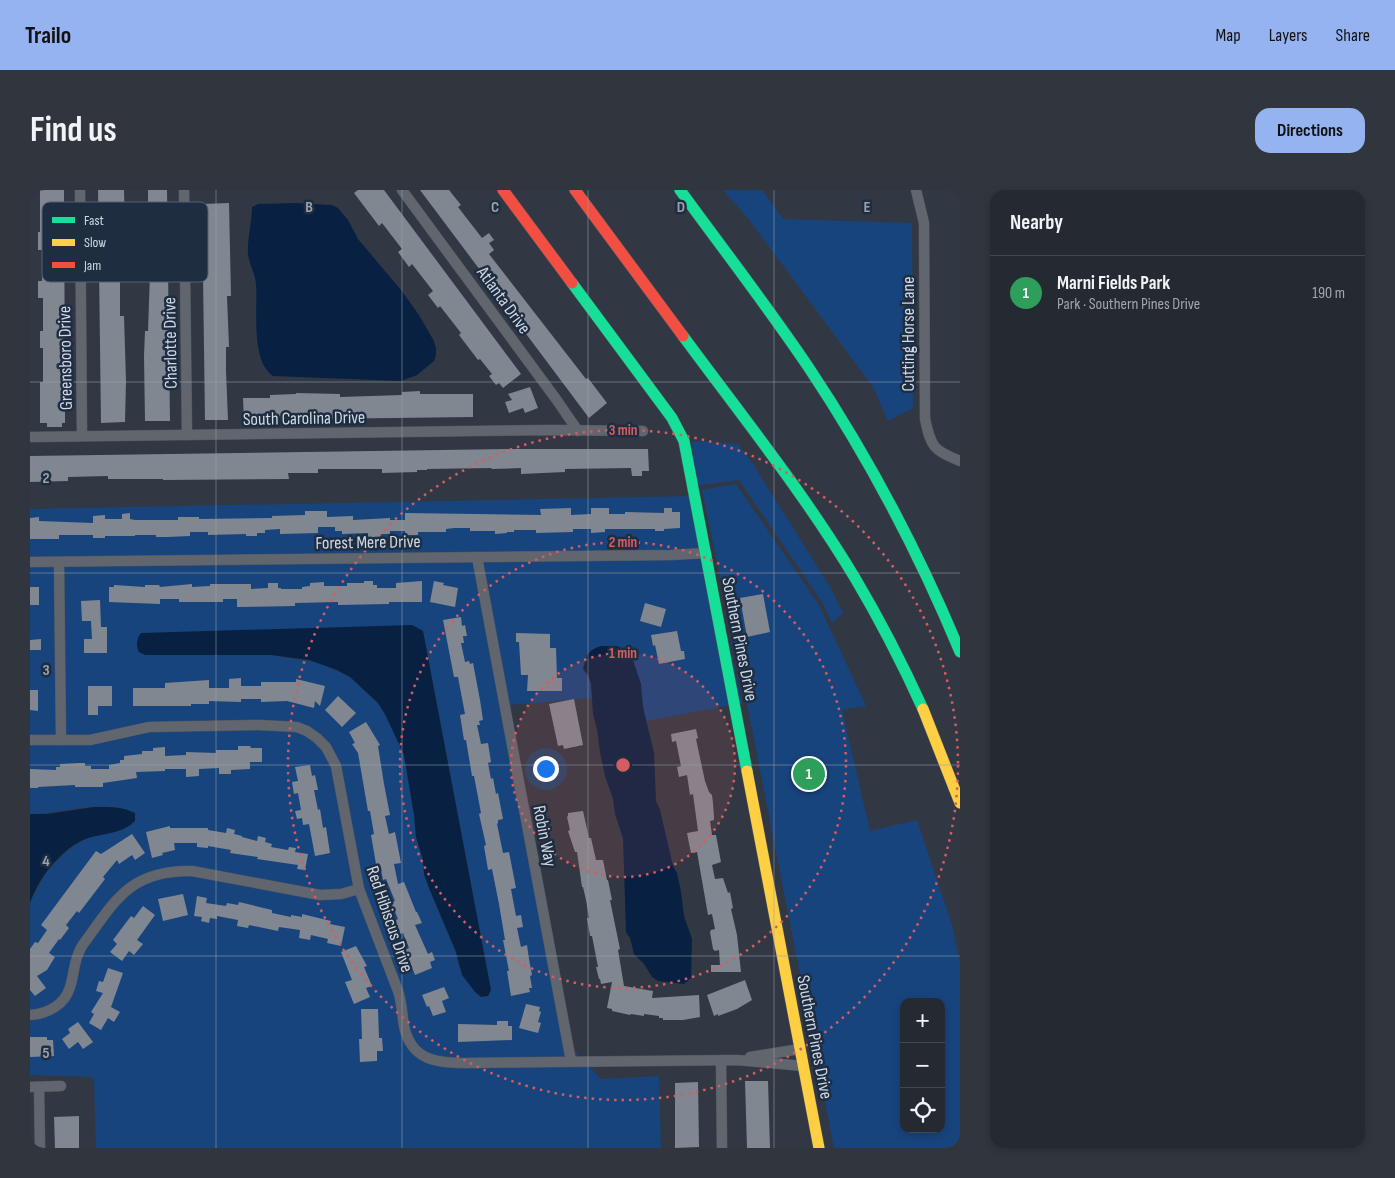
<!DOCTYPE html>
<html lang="en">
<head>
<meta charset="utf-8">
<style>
	:root { --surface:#252a32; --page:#31363e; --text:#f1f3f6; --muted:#a3a7ac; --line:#42464d; --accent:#95b2f1 }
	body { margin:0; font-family:"Sofia Sans Condensed",sans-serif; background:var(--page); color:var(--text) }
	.controls { position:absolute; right:15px; bottom:15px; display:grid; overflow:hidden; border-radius:10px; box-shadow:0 2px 8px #0003 }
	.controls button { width:45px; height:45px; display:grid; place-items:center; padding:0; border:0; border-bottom:1px solid var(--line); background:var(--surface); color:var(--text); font:25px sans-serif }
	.you { position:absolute; left:515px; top:578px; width:18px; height:18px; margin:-12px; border:4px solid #fff; border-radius:50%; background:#1a73e8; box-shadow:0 0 0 8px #1a73e833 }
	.badge { display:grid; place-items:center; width:32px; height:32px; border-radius:50%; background:var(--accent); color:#fff; font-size:16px; font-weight:700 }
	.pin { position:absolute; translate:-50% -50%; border:2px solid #fff; box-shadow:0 1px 5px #0006 }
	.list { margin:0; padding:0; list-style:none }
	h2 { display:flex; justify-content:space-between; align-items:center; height:65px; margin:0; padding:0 20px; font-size:21px }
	h2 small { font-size:16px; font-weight:400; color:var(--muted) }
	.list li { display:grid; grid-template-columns:32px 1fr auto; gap:15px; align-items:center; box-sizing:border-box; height:75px; padding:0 20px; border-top:1px solid var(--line) }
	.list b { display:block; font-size:19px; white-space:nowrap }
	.list p { margin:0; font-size:16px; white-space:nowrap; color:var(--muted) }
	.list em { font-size:16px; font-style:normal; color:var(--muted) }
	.icon { flex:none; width:28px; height:28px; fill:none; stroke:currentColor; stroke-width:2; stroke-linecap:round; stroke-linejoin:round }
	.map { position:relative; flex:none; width:930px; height:958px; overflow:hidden; border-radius:15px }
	header { display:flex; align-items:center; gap:30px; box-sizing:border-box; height:70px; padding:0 25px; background:var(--accent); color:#111 }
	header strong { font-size:24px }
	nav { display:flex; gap:28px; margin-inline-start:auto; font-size:18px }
	.intro { display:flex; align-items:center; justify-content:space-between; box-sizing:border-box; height:120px; padding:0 30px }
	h1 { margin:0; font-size:35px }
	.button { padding:12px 22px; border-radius:15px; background:var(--accent); color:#111; font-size:18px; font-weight:700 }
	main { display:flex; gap:30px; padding:0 30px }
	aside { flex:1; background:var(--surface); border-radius:15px; box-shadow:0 2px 8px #0003 }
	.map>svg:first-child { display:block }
	.green { fill:#18447d; fill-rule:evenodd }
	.water { fill:#082143 }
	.building { fill:#808791 }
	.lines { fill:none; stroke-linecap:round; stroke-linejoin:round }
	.street-casing { stroke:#4e555e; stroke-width:11 }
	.fast-casing { stroke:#4e555e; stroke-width:12 }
	.slow-casing { stroke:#4e555e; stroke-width:12 }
	.jam-casing { stroke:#4e555e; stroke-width:12 }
	.street { stroke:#61666e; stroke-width:10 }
	.fast { stroke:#16e098; stroke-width:11 }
	.slow { stroke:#ffcf43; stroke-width:11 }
	.jam { stroke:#f24e42; stroke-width:11 }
	.grid { fill:none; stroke:#98a1ac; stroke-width:1; stroke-opacity:0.55 }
	.ring { fill:none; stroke:#d45d61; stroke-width:2.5; stroke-dasharray:2.5 5 }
	.labels { text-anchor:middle; stroke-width:5; stroke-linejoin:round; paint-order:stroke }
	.street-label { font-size:18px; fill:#d0d9e5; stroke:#1f2d40 }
	.key { fill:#1f2d40; stroke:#546172; stroke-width:1 }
	.key-label { font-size:14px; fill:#d0d9e5 }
	.grid-label { font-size:16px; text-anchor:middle; font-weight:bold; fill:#98a1ac; stroke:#1f2d40; stroke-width:5; stroke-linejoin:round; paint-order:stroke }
	.centre { fill:#d45d61; stroke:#1f2d40; stroke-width:2.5 }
	.ring-label { font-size:15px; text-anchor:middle; font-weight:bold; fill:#d45d61; stroke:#1f2d40; stroke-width:5; stroke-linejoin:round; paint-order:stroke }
</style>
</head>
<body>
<header>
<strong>Trailo</strong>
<nav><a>Map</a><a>Layers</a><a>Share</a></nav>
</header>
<div class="intro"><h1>Find us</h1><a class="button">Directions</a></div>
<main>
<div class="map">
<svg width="930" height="958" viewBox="0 0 930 958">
	<rect width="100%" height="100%" fill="#313843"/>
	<!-- green -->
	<g class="green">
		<path d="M693,0H732L753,29L882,33L883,218L858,231L844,198L717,27Z"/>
		<path d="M662,251L708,254L723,274L800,397L813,423L802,433L792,412L709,290L671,295L669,296L667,301L712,513L616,531L611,509V494L603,470L594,459L586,456H571L556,464L553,479C560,488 562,497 562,508L479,515L537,853L571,889L629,886L631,958H66L64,891L62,887L0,885V713L2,708L17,681L39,659L59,647L93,640L97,620C68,610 30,624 0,624V319L666,306ZM382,435L393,441L461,800L458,806L429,777L426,762L399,698L394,684L393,670L386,647L384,625L374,565L356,526L348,513L320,487L287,472L241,465H185Z"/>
		<path d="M706,294L789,415L836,516L812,520L840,641L887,630L922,735L930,773V958H804L722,539L672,300ZM874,812H911V939H874Z"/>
	</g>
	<!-- water -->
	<g class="water">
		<path d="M265,13L302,15L308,18L318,30L328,49L371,100L389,125L404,151L406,158V165L404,171L387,185L371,191L243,186C220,170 228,119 226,94C225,83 219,74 218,64C217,48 222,33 222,17L228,14Z"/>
		<path d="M382,435L393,441L461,800L458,806L451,807L445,802L432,785L426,762L399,698L394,684L393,670L386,647L384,625L374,565L356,526L348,513L320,487L307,480L279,470L241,465H115L109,462C106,455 106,450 111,443Z"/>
		<path d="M571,456H586L594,459L603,470L611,494L613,517L624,563L626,611L630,620L643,676L647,683L651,702L654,726L662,749L661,788L654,794L628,791L622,787L614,774L604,764L600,748L596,742L593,648L585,624L583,609L575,586L570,562L567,539L563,524L561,493L558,485L553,479C558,465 556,461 571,456Z"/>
		<path d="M64,617C80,617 90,616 105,623V631C93,643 77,643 62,647C35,653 8,688 0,713V624H17Z"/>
	</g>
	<!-- building -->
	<g class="building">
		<path d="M10,0H34L35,210V233H32V237H17V233H10V192H13V158H10V141H13V108H8V91H12V60H8V42H10Z"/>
		<path d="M68,0H94L95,42H97V51H92V83H90V126H94L96,191L95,232L71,233Z"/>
		<path d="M118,0H137L140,231H115L114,166L115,141H118L120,83H113V66H118V33H115L114,16H118Z"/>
		<path d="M328,0H354L491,184L473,198L469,193L466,195L459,186L462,184L450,169L448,170L429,145L431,143L410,116L408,118L398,105L403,101L382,74L379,77L368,62L372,59L352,33L349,36L324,3Z"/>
		<path d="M390,0H419L431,15L428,17L452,48L459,43L464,50L459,53L464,60L459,64L556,189L558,188L577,213L559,228L452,85L453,84Z"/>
		<path d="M199,13L201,106H197L199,157H196V181L198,230H175L172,14Z"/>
		<path d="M500,197L508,218L495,223L493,218L479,223L475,212L482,210L478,204Z"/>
		<path d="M390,201V204H443V227L214,230L213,208H240V205L266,204V203L310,204V207L372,205V202Z"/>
		<path d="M479,259H618L619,281H612V286H602L601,278L535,279V282L491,284V278L462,279L461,278L397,279V280H387V282L352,283V279H288V283H258L259,289L133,290V289H78V286L38,287V291L0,292V266Z"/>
		<path d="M541,318V325L561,324V318H579V324H595V322L634,323V318H642V322H650V338L634,339V341H625V339H575V342L561,343V339H543V342L506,343V340H484V342H477V343L465,344V341H440V338H424L416,339V342H388V345H375V341H360V344H350V347H338V343L312,344V341H305V337H288V343L250,344V339L235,340V343H227V346H216V344L178,345V342H160V346L137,347H126V345H105V346H75V348H63V345H29V349H0V328L9,327V331L63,333V326L75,325V329H92V324L100,323V329L105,330H148V327H169V329L242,328V326L275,325V321H297V327L323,326V330L360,328V330H375V323L511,325L510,319Z"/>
		<path d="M334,391H343V395H347V398H366V393L392,391V412H359V414L308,415V412L265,413V416L207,417V409H193V412H149V409H130V414L79,412V397H84V395L115,397V395H129L130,397L162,394V397L180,396V394H221V399L238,398V393H248V398H251V399H272V397L280,396V393L294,392V396H317V393H334Z"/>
		<path d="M404,391L414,393L413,395L428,398L425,417L400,412Z"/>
		<rect x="0" y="397" width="9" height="18"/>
		<path d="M733,404L740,442L717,447L710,408Z"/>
		<path d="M70,410L71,437H77V463H54V449H62L61,431H52L51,411Z"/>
		<path d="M615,413L636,419L631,437L610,431Z"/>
		<path d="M431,427L432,436L435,435L437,446H433L434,453H431L435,472L439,471L440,474L443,473L450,510L453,530L449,531L450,535H447L451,554L458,553L461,572L458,573L461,589L463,588L466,604L468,603L473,629L468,630V633L467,634L473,663L479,662L486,698L481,699L486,726L491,725L493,737L487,738L491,757L497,755L499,769L502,785L500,786L502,798H499L500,802L481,806L477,781H479L473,750H475L469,714L462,679L458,680L454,656L456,655L449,624L451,623L444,586H442L436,550H434L430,525L435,524L428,487H424L413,430Z"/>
		<path d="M647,441L651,461H654L655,469L629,474L625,455L623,456L621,445Z"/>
		<path d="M486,443L520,444V458H526L527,488H532V501H497L498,485H491L489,452H486Z"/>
		<path d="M11,449V460H0V450Z"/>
		<path d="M211,488V496H231V492H266V489L295,496L290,516L285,511L284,518L257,511L231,512V509H211V512L179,511V514H161V516H103V498H135V493L179,490V498H199V489Z"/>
		<path d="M58,496H82V516H68V525H58Z"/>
		<path d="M0,500H8V521L0,520Z"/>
		<path d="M308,506L326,523L312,537L295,520Z"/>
		<path d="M544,509L553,555L534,559L533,555L528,556L519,514Z"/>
		<path d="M336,532L350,555L348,556L354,594L360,625L355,626L359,644L365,642L371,673L364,674L368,694L374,692L386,722H387L392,733L385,735L398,764L402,762L405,770L400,772L402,778L385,785L375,760L379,758L373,743L370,744L364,731L368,729L361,712L365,711L356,689L353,690L351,679L347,680L341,645L344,644L340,621H338L328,563L322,554L325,553L319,542Z"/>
		<path d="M666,539L668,548L666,549L675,591L679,602L682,605L683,613L684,627V630L680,631L682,645H686L691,672L682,675L685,689L693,688L698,703L700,702L703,718L701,719L707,745L711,782H681V775H690L689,760L685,761L683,759L680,742L681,740L685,739L682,724L678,725L667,662L661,663L657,643L668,641L663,604L660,605L657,585L649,587L647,577L651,576L646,551L642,552L641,544Z"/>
		<path d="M208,556H220L221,558H232V572H220V579L201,580V584H189V578L169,579V586L156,587V579H135V581L106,582L107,588L73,593V597H45V595L8,597V598H0V579L26,580V577H30V574L49,573H55V576H61V579H79V575L90,573V570H94V566L112,564V561H123V558L135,557V566L156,565V562L186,563V560H208Z"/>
		<path d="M280,575L282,586L285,585L288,600H284L288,620L290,619L293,638L296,637L300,663L285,666L279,634L273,635L272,628L267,629L265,621L271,620L268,603L264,604L262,592L268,591L265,577Z"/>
		<path d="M553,621L559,648H561L566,670H573L577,690H578L582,710H580L590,759L588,760L594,796L623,801L622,808L669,805L670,827L653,830H633V828H629V826L614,824V826L601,824L600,825L582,821V819L577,818L582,792L571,794L570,789H569L566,777H568L562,746H560L557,728H559L556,710L553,697H552L547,662H545L538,641L540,640L537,627L538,626V623Z"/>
		<path d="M140,636V638H178V640L196,643L197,638L205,640L204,644L212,646V647L227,651L228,646L236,648L235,652L242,654L241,657L258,660L259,657L266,658L265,662L278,664L275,680L267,679L268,675L227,669L228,667L200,663L201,660L178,656V658L167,657V653H144L145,660L132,663L133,665L122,668L116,642Z"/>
		<path d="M102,644L115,663L105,670L102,665L89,674L87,670L73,687L75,689L49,723L47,721L36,735L39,738L30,750L29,749L19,763L25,767L17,780L7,786L16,798L5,806L0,800V759L5,752L8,753L17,740L11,735L66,661L71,664Z"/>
		<path d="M153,704L158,725L133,731L128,709Z"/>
		<path d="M167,706L177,708L176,713L196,716L197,713L208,715L209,712L242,720V723L261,727V725L272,727V724L301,731L300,734L315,737L311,756L297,753L298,749L281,745L280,750L269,748L270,740L249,737L248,741L219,735L218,738L207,736L208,730L187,726V729L180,728L179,733L171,731L172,727L164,726Z"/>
		<path d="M113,716L125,725L107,750L113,754L104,765L99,761L92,771L80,762L87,754L83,750L101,726L104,728Z"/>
		<path d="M326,756L337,776L334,777L342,796L336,798L340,807L324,814L315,792L322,790L311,762Z"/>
		<path d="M78,778L93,783L81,817L90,822L84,832L78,828L71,840L59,833L64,824L61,822L73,803L66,801L69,791L73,792Z"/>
		<path d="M715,790L722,810L707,819L688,826V824L684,826L677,805Z"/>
		<path d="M414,797L419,808L412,811L416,822L403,826L399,816L397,817L392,805Z"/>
		<path d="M496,814L510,817L509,821L511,822L508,832L511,833L508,843L489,838Z"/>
		<path d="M331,819H348L349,848H352L353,861H347V871L330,872L329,849H332Z"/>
		<path d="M467,831H478V836H482V850L428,852V834L467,835Z"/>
		<path d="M48,832L63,852L53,859L48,852L39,859L32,849L40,843L38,839Z"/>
		<path d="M0,847H17V850H23L24,866L0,867Z"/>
		<path d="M715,891H738L740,958H717Z"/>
		<path d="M668,892L669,957L645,958V893Z"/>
		<path d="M49,926V958H25L24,927Z"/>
	</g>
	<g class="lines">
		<defs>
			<g id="street">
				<path d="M50,0L52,246"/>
				<path d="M154,0L157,245"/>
				<path d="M372,0L526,209L548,241"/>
				<path d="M886,0L894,33L895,229C901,257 903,260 930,271"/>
				<path d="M0,247L522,240L613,241"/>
				<path d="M447,367L541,871"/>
				<path d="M0,372L641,365L676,363"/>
				<path d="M29,372L31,550"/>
				<path d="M0,550H60L119,537L229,535L267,537L277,541L287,548L296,557L306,576L329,699L368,801C372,813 372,824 374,836C381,870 406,873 435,873L707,870L773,876"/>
				<path d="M0,825C17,824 35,815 40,797C45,782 43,771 52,756C85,711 99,680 162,681L290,705L311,704L329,699"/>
				<path d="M720,867L770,859"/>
				<path d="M691,870L692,958"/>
				<path d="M0,897L31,896"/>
				<path d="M9,897L10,958"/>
			</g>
			<g id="fast">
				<path d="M650,0C693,59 738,117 779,178C839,268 889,363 930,462"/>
				<path d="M542,93L642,228L654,251L717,581"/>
				<path d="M653,146C712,226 774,303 825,388C850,430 873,475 893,519"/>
			</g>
			<g id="slow">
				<path d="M893,519L930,613"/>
				<path d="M717,581L789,958"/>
			</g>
			<g id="jam">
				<path d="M473,0L542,93"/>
				<path d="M545,0L653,146"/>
			</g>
		</defs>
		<!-- street casing -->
		<use href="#street" class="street-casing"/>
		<!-- fast casing -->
		<use href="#fast" class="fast-casing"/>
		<!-- slow casing -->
		<use href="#slow" class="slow-casing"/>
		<!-- jam casing -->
		<use href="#jam" class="jam-casing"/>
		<!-- street -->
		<use href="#street" class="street"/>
		<!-- fast -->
		<use href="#fast" class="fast"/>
		<!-- slow -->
		<use href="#slow" class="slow"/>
		<!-- jam -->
		<use href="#jam" class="jam"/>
	</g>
	<!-- grid -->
	<path class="grid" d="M186,0V958M372,0V958M558,0V958M744,0V958M0,192H930M0,383H930M0,575H930M0,766H930"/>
	<!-- distance rings -->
	<circle cx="593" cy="575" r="112" fill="#d45d61" fill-opacity=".12"/>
	<g class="ring">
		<circle cx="593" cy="575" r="112"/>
		<circle cx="593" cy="575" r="223"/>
		<circle cx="593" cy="575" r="335"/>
	</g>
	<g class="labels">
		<!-- street labels -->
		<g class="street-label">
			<text transform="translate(474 110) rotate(54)" y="6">Atlanta Drive</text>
			<text transform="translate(878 144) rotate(-90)" y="6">Cutting Horse Lane</text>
			<text transform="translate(140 153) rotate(-91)" y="6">Charlotte Drive</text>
			<text transform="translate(35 168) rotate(-91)" y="6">Greensboro Drive</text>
			<text transform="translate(274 228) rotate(-1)" y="6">South Carolina Drive</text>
			<text transform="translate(338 352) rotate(-1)" y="6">Forest Mere Drive</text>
			<text transform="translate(710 449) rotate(79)" y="6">Southern Pines Drive</text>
			<text transform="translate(515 646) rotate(79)" y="6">Robin Way</text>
			<text transform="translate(360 729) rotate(71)" y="6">Red Hibiscus Drive</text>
			<text transform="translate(785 847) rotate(79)" y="6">Southern Pines Drive</text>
		</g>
	</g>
	<!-- legend -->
	<rect x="12" y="12" width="166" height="80" rx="8" class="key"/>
	<rect x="22" y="27" width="23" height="6" fill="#16e098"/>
	<rect x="22" y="49" width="23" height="7" fill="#ffcf43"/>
	<rect x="22" y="72" width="23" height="6" fill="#f24e42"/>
	<g class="key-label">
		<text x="54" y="35">Fast</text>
		<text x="54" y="57">Slow</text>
		<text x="54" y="80">Jam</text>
	</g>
	<g class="grid-label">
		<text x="279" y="22">B</text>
		<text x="465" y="22">C</text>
		<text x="651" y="22">D</text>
		<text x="837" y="22">E</text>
		<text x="16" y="293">2</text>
		<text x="16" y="485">3</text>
		<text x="16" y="676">4</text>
		<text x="16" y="868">5</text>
	</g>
	<circle cx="593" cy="575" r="8" class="centre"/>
	<g class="ring-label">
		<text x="593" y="245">3 min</text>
		<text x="593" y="357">2 min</text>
		<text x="593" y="468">1 min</text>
	</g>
</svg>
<div class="controls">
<button>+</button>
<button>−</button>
<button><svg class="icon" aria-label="locate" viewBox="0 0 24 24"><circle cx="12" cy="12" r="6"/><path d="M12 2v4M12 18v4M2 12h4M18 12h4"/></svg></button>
</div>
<div class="you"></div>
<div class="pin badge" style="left:779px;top:584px;background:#2e9e5b">1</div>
</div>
<aside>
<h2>Nearby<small></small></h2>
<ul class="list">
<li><span class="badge" style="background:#2e9e5b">1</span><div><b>Marni Fields Park</b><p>Park · Southern Pines Drive</p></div><em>190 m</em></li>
</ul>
</aside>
</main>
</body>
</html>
